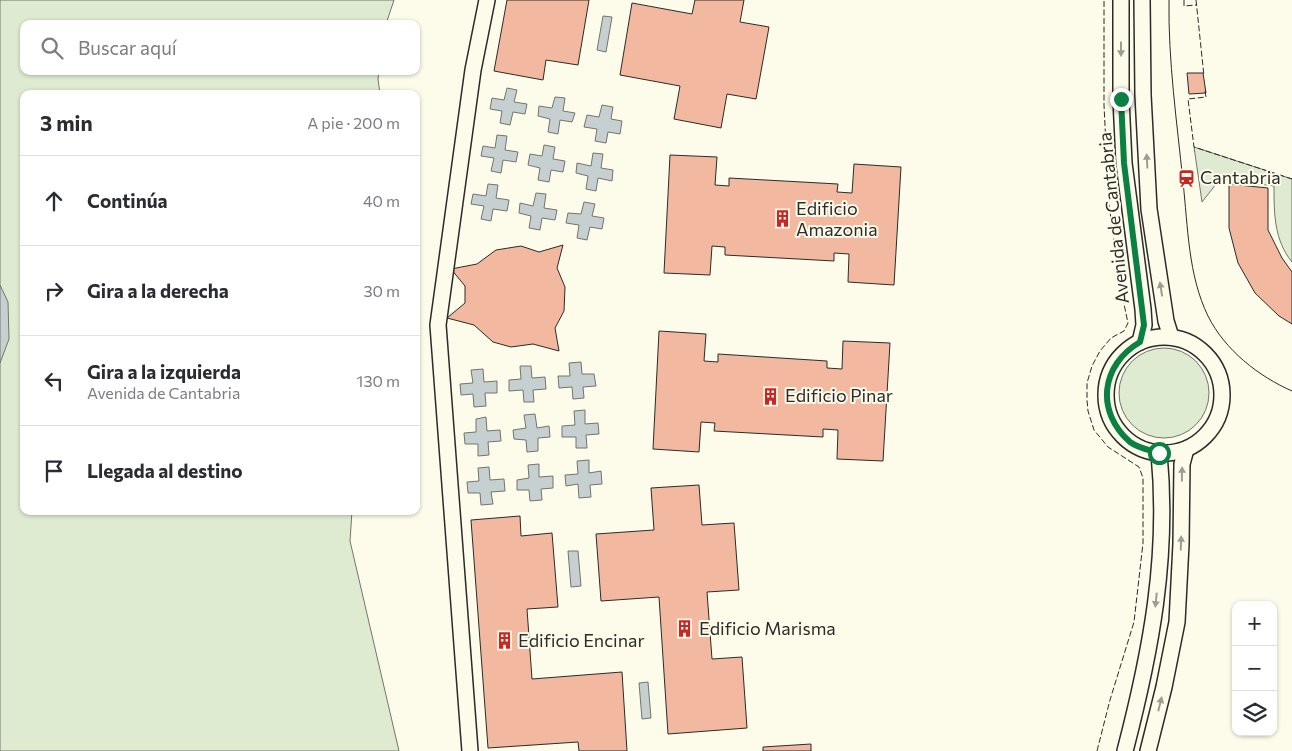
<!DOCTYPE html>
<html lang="es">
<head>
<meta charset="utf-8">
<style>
	:root { --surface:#fff; --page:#f7f7f7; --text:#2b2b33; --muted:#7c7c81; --line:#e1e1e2 }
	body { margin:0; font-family:Commissioner,sans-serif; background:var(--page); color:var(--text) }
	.controls { position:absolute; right:15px; bottom:15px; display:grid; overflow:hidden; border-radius:10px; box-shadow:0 1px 4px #0004 }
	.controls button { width:45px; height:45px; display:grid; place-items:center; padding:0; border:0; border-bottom:1px solid var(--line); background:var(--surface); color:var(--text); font:25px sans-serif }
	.stop { position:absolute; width:15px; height:15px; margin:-11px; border:4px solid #0b8043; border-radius:50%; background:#fff }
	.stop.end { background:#0b8043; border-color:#fff; box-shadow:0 1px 5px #0008 }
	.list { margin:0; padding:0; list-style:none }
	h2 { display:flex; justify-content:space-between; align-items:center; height:65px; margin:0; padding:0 20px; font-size:21px }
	h2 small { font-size:16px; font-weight:400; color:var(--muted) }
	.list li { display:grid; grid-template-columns:32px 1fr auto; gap:15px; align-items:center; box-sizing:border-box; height:90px; padding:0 20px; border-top:1px solid var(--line) }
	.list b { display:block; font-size:19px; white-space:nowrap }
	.list p { margin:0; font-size:16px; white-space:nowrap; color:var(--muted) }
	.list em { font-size:16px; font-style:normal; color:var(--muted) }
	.icon { flex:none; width:28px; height:28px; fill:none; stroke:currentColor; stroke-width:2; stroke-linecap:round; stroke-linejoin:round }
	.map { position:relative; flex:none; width:1292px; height:751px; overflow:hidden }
	.search { position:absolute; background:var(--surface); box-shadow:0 1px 4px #0004; left:20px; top:20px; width:400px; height:55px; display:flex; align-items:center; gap:12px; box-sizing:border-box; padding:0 18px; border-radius:10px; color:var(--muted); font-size:19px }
	.panel { position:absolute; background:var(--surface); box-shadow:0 1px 4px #0004; left:20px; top:90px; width:400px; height:425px; border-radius:10px }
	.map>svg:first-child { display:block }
	.green { fill:#deebd1; stroke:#74746e }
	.water { fill:#c7d0d0; stroke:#74746e }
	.building { fill:#f2b8a0; stroke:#2b2b2b }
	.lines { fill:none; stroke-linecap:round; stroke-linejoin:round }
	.minor-casing { stroke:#2b2b2b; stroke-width:18 }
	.minor { stroke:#fdfbea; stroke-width:15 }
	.tram { stroke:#2b2b2b; stroke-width:1 }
	.fence { stroke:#2b2b2b; stroke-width:1; stroke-dasharray:6 2.5; stroke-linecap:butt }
	.oneway { fill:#9e9d94 }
	.route { stroke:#0b8043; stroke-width:6 }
	.labels { text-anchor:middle; stroke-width:4; stroke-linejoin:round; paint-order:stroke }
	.poi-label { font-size:18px; fill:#2b2b2b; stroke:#fdfbea; text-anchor:start }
	.street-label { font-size:18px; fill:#2b2b2b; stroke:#fdfbea }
</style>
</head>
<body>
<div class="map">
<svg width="1292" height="751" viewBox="0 0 1292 751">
	<rect width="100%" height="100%" fill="#fdfbea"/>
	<!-- green -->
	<g class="green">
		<path d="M0,0H394L386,24H24V71H379L378,79L380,94H24V511H352L350,541L399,751H0Z"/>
		<path d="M1194,147L1292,179V262C1274,240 1274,213 1274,186L1220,179L1202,202Z"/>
		<circle cx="1164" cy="393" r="45"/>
	</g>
	<!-- water -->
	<g class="water">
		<path d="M603,16L612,17L606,52L597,50Z"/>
		<path d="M507,88L517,90L514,102L527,104L525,114L513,112L510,125L500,123L502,111L490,109L492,98L504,100Z"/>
		<path d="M555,97L565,98L563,111L575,113L572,122L560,120L558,134L548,132L550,119L538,116L539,106L552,108Z"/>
		<path d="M602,105L613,107L611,119L622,121L620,134L608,132L606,143L595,141L597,129L584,127L587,115L599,117Z"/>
		<path d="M497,135L507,136L505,150L518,152L516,162L503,160L501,173L491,171L494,158L481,156L483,146L495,148Z"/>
		<path d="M544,145L555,147L553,159L565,161L563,172L551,170L549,182L538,180L540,168L528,165L530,154L542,156Z"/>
		<path d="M593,153L603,154L601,168L613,170L612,181L598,178L596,191L586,189L588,176L576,173L577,163L591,166Z"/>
		<path d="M488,184L498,185L496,198L509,200L507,211L493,209L491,221L481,219L484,206L471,204L473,194L486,196Z"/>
		<path d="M536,193L546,194L544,208L557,210L555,220L542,218L540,230L529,228L531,216L519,213L520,203L533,206Z"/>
		<path d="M584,202L595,204L592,216L604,218L602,229L590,227L587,240L577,238L579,225L566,223L568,213L581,214Z"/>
		<path d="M0,285L8,302L9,339L0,363Z"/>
		<path d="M581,362L582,374H594L596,386L583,387L584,398L573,399L572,387L559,388L558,376H570L569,363Z"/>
		<path d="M520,366H531L532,378L545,377L546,389L533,390L534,402H524L523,390L509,391V380L521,379Z"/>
		<path d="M483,369L484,382L497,381V393H485L486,406L474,407L473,394L461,395L460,384L473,383L471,370Z"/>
		<path d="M585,410V424L598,423L599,434L586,435L587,448H576V437H562V426L575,425L574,411Z"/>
		<path d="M535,414L537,428L549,426L550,437L538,438V451L527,452L526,440L514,439L513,430L526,428L524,415Z"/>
		<path d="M486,417L487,431L500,430L501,441L488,442L489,455L478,456V444H465L464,433L476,432V419Z"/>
		<path d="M589,460V473L601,471L602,484L590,485L591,497L579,498L578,484L566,486L565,475L578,474L577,461Z"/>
		<path d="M539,464V477L553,476V488L541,489L542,500L530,501L529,490H517V480L529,478L528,465Z"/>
		<path d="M489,467L490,480L504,479L505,491L491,492L493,504L481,505L480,493H468L467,482L479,481L478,468Z"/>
		<path d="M568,551H578L581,586L571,587Z"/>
		<path d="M648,682L651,718L642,719L639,683Z"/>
	</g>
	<!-- building -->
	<g class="building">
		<path d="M507,0H589L578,65L546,60L543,80L494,71Z"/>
		<path d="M695,0H744L740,22L769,27L756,99L727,94L721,128L674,119L680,86L620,75L632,3L692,14Z"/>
		<path d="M1187,73H1203L1206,93L1189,94Z"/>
		<path d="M670,155L717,157L715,185L729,186V178L838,184L837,192L852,193L854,164L901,167L894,285L848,282L849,254L834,253V261L725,255V247L712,246L710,275L664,273Z"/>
		<path d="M1229,184L1268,188V230L1282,258L1292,272V324L1279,316L1255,293L1238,263L1229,228Z"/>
		<path d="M563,245L557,268L565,287L564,311L555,328L559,351L533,344L511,347L493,342L474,325L447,318L465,303V286L451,269L477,264L496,250L521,246L539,252Z"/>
		<path d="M659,331L706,334L704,361L718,362V354L827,361V368L842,369L843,341L890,343L883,461L837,459L838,430L823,429V437L714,431L715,423L701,422L699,452L653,449Z"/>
		<path d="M699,485L702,525L734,523L739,590L707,592L712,659L742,657L747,728L668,734L659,597L601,601L596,534L654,530L651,488Z"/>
		<path d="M520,516L521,536L552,533L558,607L527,609L532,679L622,672L627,751H579L578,742L488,748L471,520Z"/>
		<path d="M811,744V751H763V747Z"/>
	</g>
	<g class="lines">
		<defs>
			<g id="minor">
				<path d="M1121,0V99L1124,163L1143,309L1144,325L1140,342"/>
				<path d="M1142,0L1143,95L1149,209L1166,321L1171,337"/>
				<circle cx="1164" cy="395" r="58"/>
				<path d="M470,751L438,325L473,70L487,0"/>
				<path d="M1125,751C1151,651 1169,557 1159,453"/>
				<path d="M1148,751L1164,687L1177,622L1181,544L1182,464L1186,449"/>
			</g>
		</defs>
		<!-- minor casing -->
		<use href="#minor" class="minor-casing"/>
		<!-- minor -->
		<use href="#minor" class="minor"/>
		<!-- tram -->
		<path class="tram" d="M1169,0C1168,61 1177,122 1183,182C1188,227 1188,275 1208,316C1225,350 1258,376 1292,391"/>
		<!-- fence -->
		<g class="fence">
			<path d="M1184,0V6L1196,5"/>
			<path d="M1196,0L1204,76"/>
			<path d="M1205,91L1206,97L1188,99L1194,147L1292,179"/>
			<path d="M1097,751L1110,700L1134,622L1143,543V478L1139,467L1108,447L1094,430L1088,411L1087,400V383L1092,366L1100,351L1111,338L1124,331L1128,323L1120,285L1109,204L1104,105V0"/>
		</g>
	</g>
	<!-- one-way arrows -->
	<defs><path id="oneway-solid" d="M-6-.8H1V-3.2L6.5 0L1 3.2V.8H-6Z" transform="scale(1.25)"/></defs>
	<g class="oneway">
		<use href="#oneway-solid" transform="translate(1121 49) rotate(90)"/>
		<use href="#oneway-solid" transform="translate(1147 161) rotate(-93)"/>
		<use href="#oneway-solid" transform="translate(1161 289) rotate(-99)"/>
		<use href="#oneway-solid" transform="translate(1182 474) rotate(-89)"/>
		<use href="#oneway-solid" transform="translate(1181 543) rotate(-88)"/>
		<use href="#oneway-solid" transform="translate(1156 600) rotate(96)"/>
		<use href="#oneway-solid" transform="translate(1160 704) rotate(-76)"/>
	</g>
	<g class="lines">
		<!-- route -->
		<path class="route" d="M1121,99L1124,163L1144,325L1140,342C1101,365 1095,411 1130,442C1138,448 1149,450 1159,453"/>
	</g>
	<!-- icons -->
	<defs>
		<symbol id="station-bare" viewBox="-9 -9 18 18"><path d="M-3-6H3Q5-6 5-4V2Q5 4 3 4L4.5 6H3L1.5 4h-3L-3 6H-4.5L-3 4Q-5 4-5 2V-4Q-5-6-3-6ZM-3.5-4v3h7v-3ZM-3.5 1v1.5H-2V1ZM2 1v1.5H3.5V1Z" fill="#c62828" stroke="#fdfbea" stroke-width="2.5" paint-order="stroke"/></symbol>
		<symbol id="building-bare" viewBox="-9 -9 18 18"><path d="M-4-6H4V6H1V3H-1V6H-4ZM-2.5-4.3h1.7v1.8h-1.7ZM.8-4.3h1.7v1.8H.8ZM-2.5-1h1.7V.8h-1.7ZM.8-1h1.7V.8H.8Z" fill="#c62828" stroke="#fdfbea" stroke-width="2.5" paint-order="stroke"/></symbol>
	</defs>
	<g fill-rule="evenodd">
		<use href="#station-bare" x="1174" y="166" width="25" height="25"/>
		<use href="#building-bare" x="770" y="206" width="25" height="25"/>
		<use href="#building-bare" x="758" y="384" width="25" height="25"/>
		<use href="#building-bare" x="672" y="616" width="25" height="25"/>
		<use href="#building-bare" x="492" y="628" width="25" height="25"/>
	</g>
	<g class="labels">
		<!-- poi labels -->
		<g class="poi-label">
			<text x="1200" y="184">Cantabria</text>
			<text x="796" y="215">Edificio<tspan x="796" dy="21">Amazonia</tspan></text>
			<text x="785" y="402">Edificio Pinar</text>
			<text x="699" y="635">Edificio Marisma</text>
			<text x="518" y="647">Edificio Encinar</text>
		</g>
		<!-- street labels -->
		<g class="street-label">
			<text transform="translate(1114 218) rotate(-96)" y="6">Avenida de Cantabria</text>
		</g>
	</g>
</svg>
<div class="controls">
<button>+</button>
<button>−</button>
<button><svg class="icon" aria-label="layers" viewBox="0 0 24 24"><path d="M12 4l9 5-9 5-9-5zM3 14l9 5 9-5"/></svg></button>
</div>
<div class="stop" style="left:1159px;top:453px"></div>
<div class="stop end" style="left:1121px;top:99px"></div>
<div class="search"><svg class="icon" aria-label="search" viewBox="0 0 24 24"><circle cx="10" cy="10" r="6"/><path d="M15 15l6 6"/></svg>Buscar aquí</div>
<section class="panel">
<h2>3 min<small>A pie · 200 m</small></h2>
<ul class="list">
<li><svg class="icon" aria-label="ahead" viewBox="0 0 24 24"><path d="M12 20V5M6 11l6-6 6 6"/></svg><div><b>Continúa</b></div><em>40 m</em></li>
<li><svg class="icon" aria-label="right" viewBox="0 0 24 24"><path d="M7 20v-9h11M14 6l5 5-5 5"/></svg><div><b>Gira a la derecha</b></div><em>30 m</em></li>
<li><svg class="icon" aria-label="left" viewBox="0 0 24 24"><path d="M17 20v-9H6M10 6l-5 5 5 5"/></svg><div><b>Gira a la izquierda</b><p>Avenida de Cantabria</p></div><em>130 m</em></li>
<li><svg class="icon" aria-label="arrive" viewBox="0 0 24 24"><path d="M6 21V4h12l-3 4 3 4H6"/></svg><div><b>Llegada al destino</b></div></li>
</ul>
</section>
</div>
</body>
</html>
